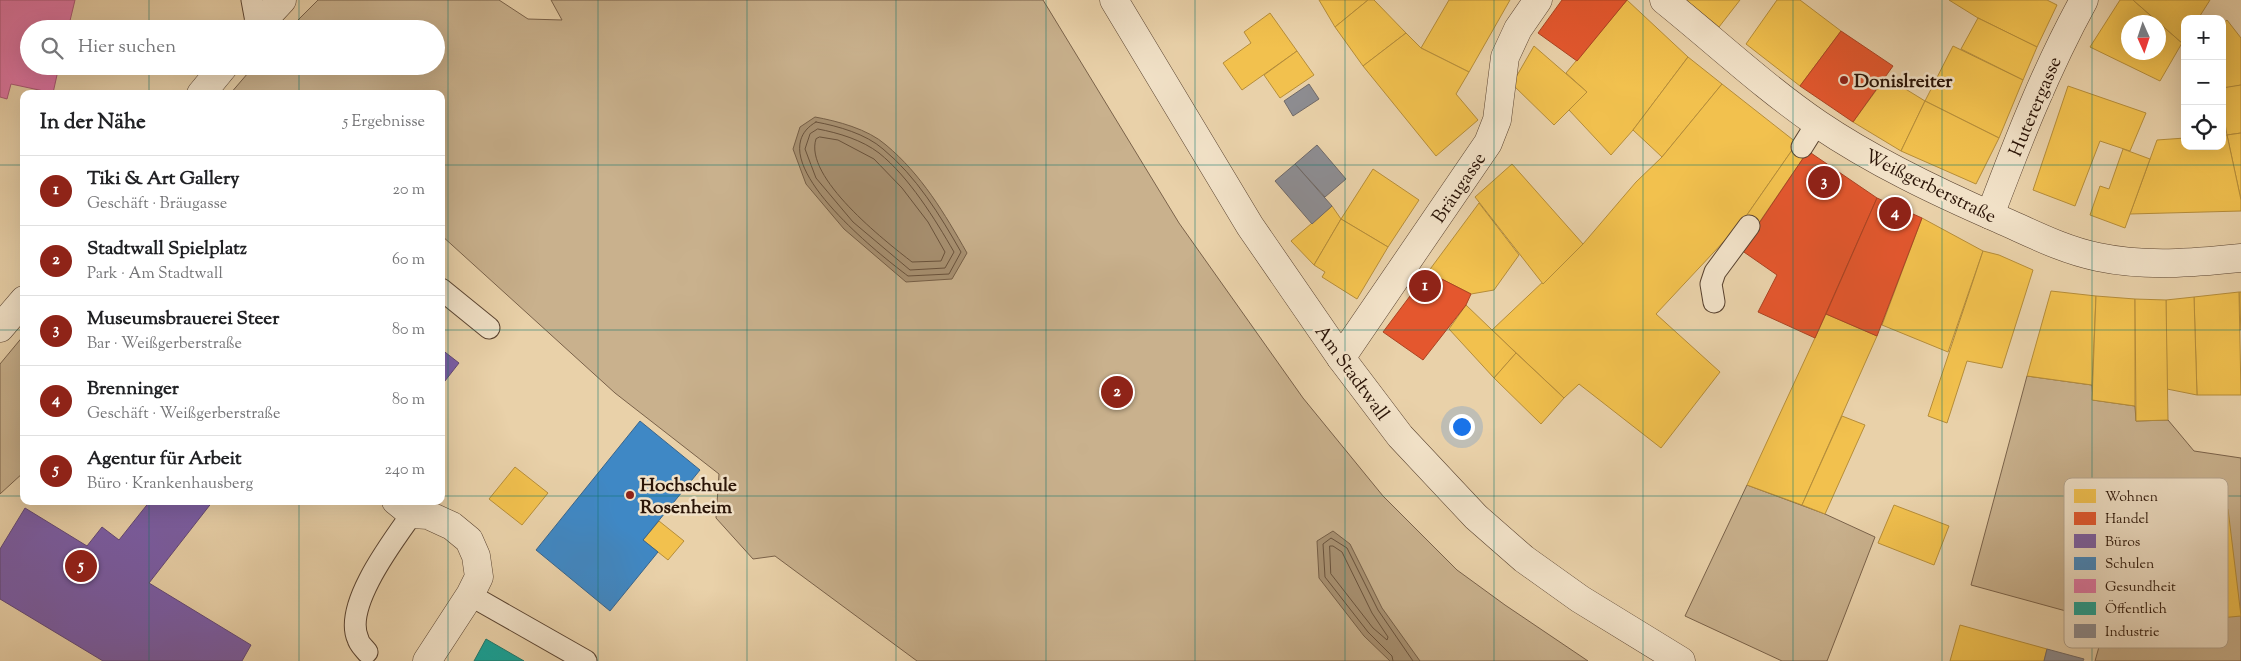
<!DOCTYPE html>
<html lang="de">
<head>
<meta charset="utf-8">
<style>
	:root { --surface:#fff; --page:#f2f2f2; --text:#202124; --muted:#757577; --line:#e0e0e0; --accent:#8f2418 }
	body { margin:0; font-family:"Sorts Mill Goudy",serif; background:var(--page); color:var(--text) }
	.controls { position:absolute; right:15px; top:15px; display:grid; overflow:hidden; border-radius:10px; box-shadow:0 5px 20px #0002 }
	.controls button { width:45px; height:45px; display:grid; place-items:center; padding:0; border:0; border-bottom:1px solid var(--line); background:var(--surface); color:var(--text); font:25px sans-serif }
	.compass { position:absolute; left:2121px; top:15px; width:45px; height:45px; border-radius:50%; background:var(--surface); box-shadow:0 5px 20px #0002; rotate:177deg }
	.you { position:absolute; left:1461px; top:426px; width:18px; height:18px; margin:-12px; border:4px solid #fff; border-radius:50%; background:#1a73e8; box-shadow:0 0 0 8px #1a73e833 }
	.badge { display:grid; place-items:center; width:32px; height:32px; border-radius:50%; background:var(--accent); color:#fff; font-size:16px; font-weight:700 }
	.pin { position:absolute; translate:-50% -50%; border:2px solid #fff; box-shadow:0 1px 5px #0006 }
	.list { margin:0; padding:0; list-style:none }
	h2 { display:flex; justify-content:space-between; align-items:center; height:65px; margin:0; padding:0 20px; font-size:21px }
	h2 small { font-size:16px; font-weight:400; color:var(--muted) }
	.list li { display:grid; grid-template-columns:32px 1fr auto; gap:15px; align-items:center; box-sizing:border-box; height:70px; padding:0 20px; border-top:1px solid var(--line) }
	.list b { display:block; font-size:19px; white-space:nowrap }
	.list p { margin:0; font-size:16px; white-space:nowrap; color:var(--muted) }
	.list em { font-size:16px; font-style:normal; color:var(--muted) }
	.icon { flex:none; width:28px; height:28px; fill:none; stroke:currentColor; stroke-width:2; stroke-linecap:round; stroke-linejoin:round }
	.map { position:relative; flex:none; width:2241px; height:661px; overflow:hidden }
	.search { position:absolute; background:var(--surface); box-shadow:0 5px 20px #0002; left:20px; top:20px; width:425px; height:55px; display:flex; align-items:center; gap:12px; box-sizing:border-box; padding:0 18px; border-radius:28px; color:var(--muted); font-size:19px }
	.panel { position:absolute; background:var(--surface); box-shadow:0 5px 20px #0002; left:20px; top:90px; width:425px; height:415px; border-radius:10px }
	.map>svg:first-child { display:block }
	.green { fill:#c9b18d; stroke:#7a624a }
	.water { fill:#a89172; stroke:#765f47 }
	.homes { fill:#f2c14e; stroke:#b68d39; fill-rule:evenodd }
	.shops { fill:#e4572e; stroke:#ac4322 }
	.offices { fill:#7b5ea7; stroke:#634877 }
	.schools { fill:#3f88c5; stroke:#39658c }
	.health { fill:#e377a8; stroke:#ac5978 }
	.public { fill:#17a398; stroke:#1d786c }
	.industry { fill:#8d8d92; stroke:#6f6968 }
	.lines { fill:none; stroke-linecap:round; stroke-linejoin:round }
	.shore { stroke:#69523c; stroke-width:1 }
	.lane-casing { stroke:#5a4330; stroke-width:23 }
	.street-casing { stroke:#5a4330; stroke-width:29 }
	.lane { stroke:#f1e1c7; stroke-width:21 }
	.street { stroke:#f1e1c7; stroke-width:28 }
	.grid { fill:none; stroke:#0f766e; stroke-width:1; stroke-opacity:0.55 }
	.poi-dot { fill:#8f2418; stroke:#f1e1c7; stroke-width:2 }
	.labels { text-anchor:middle; stroke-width:5; stroke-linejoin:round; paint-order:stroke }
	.poi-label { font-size:19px; font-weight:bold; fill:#2a1407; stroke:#f1e1c7; text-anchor:start }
	.street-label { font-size:19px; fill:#2a1407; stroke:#f1e1c7 }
	.key { fill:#f1e1c7; stroke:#b5a48d; stroke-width:1 }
	.key-label { font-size:14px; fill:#2a1407 }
</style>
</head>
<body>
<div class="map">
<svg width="2241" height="661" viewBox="0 0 2241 661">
	<rect width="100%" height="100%" fill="#e9d1a9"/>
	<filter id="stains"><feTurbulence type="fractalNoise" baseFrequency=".004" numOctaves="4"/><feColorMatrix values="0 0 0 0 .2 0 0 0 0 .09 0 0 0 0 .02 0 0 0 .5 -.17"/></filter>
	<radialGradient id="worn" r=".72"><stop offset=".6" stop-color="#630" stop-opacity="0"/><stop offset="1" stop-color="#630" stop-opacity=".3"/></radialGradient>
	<!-- green -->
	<g class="green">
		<path d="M318,0H499L528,19L562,20L551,0H1043L1179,223L1303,398L1383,496L1457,570L1505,605L1588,661H917L775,556L753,559L716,518L719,474L615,393L441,235V94H230L254,66H436V29H289Z"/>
		<path d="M24,335V472L0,494V364Z"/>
		<path d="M2027,376L2092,385L2093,400L2135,406L2136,421L2168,420L2194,451L2241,458V661H2095L2106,622L1971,585Z"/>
		<path d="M1747,485L1825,514L1875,537L1827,661H1782L1685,616Z"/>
	</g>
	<!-- water -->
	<g class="water">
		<path d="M815,117C837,121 868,129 886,145C921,174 945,214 967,253L952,279L906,282L844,229L806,184L793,149L800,127Z"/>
		<path d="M1333,531L1350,544L1382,608L1420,661H1390L1364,636L1319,578L1317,541Z"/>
	</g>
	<!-- homes -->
	<g class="homes">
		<path d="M1319,0H1368L1335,27Z"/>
		<path d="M1368,0H1374L1406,33L1363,66L1335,27Z"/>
		<path d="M1449,0H1510L1469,72L1421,48Z"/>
		<path d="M1627,0L1688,57L1633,130L1611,155L1569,110L1587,92L1566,73Z"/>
		<path d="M1686,0H1740L1719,27Z"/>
		<path d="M1777,0H1800L1841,31L1800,86L1746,44Z"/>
		<path d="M1949,0H2047L2057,5L2037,47L1978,18Z"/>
		<path d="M2120,0H2133L2182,43L2160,81L2090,47ZM2128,22H2158V52H2128Z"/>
		<path d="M2133,0H2210L2198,19H2185V38L2182,43Z"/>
		<path d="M1270,13L1297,51L1242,90L1223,63L1251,43L1244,32Z"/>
		<path d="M1978,18L2037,47L2023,80L1961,49Z"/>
		<path d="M2227,20L2241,38V85L2227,88L2222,83V24Z"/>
		<path d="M1406,33L1421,48L1469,72L1456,94L1478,120L1436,156L1363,66Z"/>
		<path d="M1534,46L1587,92L1554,125L1512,84Z"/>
		<path d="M1953,46L2023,80L1999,138L1925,101Z"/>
		<path d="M1297,51L1314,75L1280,98L1264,75Z"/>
		<path d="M1688,57L1722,84L1662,157L1633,130Z"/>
		<path d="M1886,77L1925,101L1901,151L1853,122Z"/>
		<path d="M1722,84L1797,143L1742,222L1656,314L1720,372L1661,448L1579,384L1564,398L1492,330L1583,244L1636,182L1662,157Z"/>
		<path d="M2241,85V133L2227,135L2222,106V88Z"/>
		<path d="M2068,86L2146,113L2130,151L2100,141L2075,206L2033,190Z"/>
		<path d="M1925,101L1999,138L1976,184L1901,151Z"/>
		<path d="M2241,133V200L2227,135Z"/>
		<path d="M2222,135H2227L2241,200V211L2130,214L2157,140L2185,138V146H2222Z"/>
		<path d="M1797,143L1808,151L1754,230L1742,222Z"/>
		<path d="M2123,149L2150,159L2125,228L2090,215L2100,186L2109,189Z"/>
		<path d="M1512,164L1583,244L1543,284L1475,197Z"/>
		<path d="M1373,169L1419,200L1388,247L1341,219Z"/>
		<path d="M1479,203L1519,255L1494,290L1471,294L1428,272Z"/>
		<path d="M1332,206L1341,219L1314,265L1291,241Z"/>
		<path d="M1922,218L1983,251L1948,352L1882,325Z"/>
		<path d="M1341,219L1388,247L1357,299L1322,277L1325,272L1314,265Z"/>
		<path d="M1983,251L1999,255L2033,270L2002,368L1967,361L1947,423L1928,416Z"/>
		<path d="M2051,291L2096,296L2092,385L2027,376Z"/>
		<path d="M2239,292H2241V330Z"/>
		<path d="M2239,292L2241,395H2197L2194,297Z"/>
		<path d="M2096,296L2135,299V406L2092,400Z"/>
		<path d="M2194,297L2197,395L2167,389L2166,300Z"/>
		<path d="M2135,299L2166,300L2168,420L2136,421Z"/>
		<path d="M1466,305L1516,353L1494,378L1449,329Z"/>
		<path d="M1826,314L1877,336L1802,505L1747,485Z"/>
		<path d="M1516,353L1564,398L1541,424L1494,378Z"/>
		<path d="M1842,416L1865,425L1825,514L1802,505Z"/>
		<path d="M515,467L548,493L522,525L489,499Z"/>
		<path d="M1894,505L1949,526L1934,565L1878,543Z"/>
		<path d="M2228,509L2241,616L2209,619L2207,599L2185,601L2175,515Z"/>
		<path d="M659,521L684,541L668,560L643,540Z"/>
		<path d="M1960,625L2047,649L2044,661H1950Z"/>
	</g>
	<!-- shops -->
	<g class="shops">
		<path d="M1562,0H1627L1577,61L1538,33Z"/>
		<path d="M1841,31L1893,66L1853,122L1800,86Z"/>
		<path d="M1808,151L1877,198L1815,338L1758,312L1777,275L1741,250Z"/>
		<path d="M1877,198L1922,218L1877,336L1826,314Z"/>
		<path d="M1428,272L1471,294L1466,305L1423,360L1383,332Z"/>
	</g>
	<!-- offices -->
	<g class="offices">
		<path d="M441,349L459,363L441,386Z"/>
		<path d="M150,501H213L149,583L251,645L242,661H103L0,599V549L25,508L87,546L102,527L119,540Z"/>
	</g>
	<!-- schools -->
	<path class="schools" d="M640,421L700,470L643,540L658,552L610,611L536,550Z"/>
	<!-- health -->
	<path class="health" d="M0,0H75L68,29H29V66H59L53,93L11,84L7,99L0,97Z"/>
	<!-- public -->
	<path class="public" d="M486,639L524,661H474Z"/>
	<!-- industry -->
	<g class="industry">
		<path d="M1309,84L1319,99L1293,116L1284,101Z"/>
		<path d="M1317,145L1346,179L1325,197L1295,164Z"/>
		<path d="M1295,164L1332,206L1312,224L1275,181Z"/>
		<path d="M2047,649L2084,659L2083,661H2044Z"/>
	</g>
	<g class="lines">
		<!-- shore -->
		<g class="shore">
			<path d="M816,122C838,126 866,134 883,149C916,176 940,215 961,252L949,274L908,276C880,255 755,157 816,122Z"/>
			<path d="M818,129C839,133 862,140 879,153C909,177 935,219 954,252L945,268L910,270L853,222L816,178L805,149L810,134Z"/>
			<path d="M820,137L838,140L874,159L902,188L928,222L945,252L941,261L912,262C885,241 803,177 816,139Z"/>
			<path d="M1330,546H1333L1342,552L1372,613L1388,637L1387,640L1373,628L1331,574Z"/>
			<path d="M1393,661L1392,656L1368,632L1325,577L1323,544L1331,538L1347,548L1378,610L1413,661"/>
		</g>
		<defs>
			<g id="lane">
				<path d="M252,0L257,27"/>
				<path d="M1802,147L1817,123"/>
				<path d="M441,289L489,328"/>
				<path d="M1714,302L1711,284L1715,272L1749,226"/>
				<path d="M470,595L586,661"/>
				<path d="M367,652C364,648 359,644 358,639C343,606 393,541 412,514"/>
			</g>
			<g id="street">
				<path d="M1114,0L1250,226L1341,358L1400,436L1476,517L1524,559L1580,599L1681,661"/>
				<path d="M1664,0C1715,41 1764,87 1818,124C1874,162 1937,192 1999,219C2031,233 2063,250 2098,257C2145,267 2193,263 2241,258"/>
				<path d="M255,29L282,0"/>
				<path d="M201,94L224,66"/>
				<path d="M1990,215C2018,141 2046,69 2084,0"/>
				<path d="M0,328L24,300"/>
				<path d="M1341,358L1488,143L1497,120L1505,57L1518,29L1538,0"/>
				<path d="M396,501L412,514L428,515L452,526L469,540L476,556L479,577L470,595L427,661"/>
			</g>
		</defs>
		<!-- lane casing -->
		<use href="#lane" class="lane-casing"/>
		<!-- street casing -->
		<use href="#street" class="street-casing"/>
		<!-- lane -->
		<use href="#lane" class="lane"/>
		<!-- street -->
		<use href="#street" class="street"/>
	</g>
	<!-- grid -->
	<path class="grid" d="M149,0V29M299,0V29M448,0V661M598,0V661M747,0V661M896,0V661M1046,0V661M1195,0V661M1345,0V661M1494,0V661M1643,0V661M1793,0V661M1942,0V661M2092,0V661M149,66V94M299,66V94M0,165H24M441,165H2241M0,330H24M441,330H2241M0,496H24M441,496H2241M149,501V661M299,501V661"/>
	<!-- markers -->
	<g class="poi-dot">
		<circle cx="1844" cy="80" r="5"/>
		<circle cx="630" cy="495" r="5"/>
	</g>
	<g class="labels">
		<!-- poi labels -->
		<g class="poi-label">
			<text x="1854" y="87">Donislreiter</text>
			<text x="640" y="491">Hochschule<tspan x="640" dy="22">Rosenheim</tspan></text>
		</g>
		<!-- street labels -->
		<g class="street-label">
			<text transform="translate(2034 106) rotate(-67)" y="7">Huterergasse</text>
			<text transform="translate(1931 185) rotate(26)" y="7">Weißgerberstraße</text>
			<text transform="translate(1458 187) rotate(-56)" y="7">Bräugasse</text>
			<text transform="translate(1353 372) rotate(54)" y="7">Am Stadtwall</text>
		</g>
	</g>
	<!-- legend -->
	<rect x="2064" y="478" width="164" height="170" rx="8" class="key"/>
	<rect x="2074" y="489" width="22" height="14" fill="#f2c14e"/>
	<rect x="2074" y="512" width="22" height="13" fill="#e4572e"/>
	<rect x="2074" y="534" width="22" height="14" fill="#7b5ea7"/>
	<rect x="2074" y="557" width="22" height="13" fill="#3f88c5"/>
	<rect x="2074" y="579" width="22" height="14" fill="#e377a8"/>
	<rect x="2074" y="602" width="22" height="13" fill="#17a398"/>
	<rect x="2074" y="624" width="22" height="14" fill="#8d8d92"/>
	<g class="key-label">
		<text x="2105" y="501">Wohnen</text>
		<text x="2105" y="523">Handel</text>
		<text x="2105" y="546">Büros</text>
		<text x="2105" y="568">Schulen</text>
		<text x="2105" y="591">Gesundheit</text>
		<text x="2105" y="613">Öffentlich</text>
		<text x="2105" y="636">Industrie</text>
	</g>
	<rect width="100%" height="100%" filter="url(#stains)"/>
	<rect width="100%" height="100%" fill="url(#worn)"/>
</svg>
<div class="controls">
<button>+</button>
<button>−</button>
<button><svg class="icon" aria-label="locate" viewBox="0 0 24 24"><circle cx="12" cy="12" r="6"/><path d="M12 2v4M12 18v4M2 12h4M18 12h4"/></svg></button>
</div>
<svg class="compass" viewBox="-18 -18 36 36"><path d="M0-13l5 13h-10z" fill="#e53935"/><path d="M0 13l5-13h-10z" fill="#757577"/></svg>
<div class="you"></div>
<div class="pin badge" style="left:1425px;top:286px">1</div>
<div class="pin badge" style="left:1117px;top:392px">2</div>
<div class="pin badge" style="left:1824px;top:182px">3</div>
<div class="pin badge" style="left:1895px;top:213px">4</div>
<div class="pin badge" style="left:81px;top:566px">5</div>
<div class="search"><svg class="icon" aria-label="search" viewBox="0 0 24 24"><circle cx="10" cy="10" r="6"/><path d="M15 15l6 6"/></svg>Hier suchen</div>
<section class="panel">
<h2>In der Nähe<small>5 Ergebnisse</small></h2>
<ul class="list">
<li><span class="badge">1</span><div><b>Tiki &amp; Art Gallery</b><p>Geschäft · Bräugasse</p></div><em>20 m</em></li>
<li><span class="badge">2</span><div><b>Stadtwall Spielplatz</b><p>Park · Am Stadtwall</p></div><em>60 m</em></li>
<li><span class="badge">3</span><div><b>Museumsbrauerei Steer</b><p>Bar · Weißgerberstraße</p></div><em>80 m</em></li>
<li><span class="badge">4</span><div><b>Brenninger</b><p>Geschäft · Weißgerberstraße</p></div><em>80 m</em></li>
<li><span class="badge">5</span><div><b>Agentur für Arbeit</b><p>Büro · Krankenhausberg</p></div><em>240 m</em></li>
</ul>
</section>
</div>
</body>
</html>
